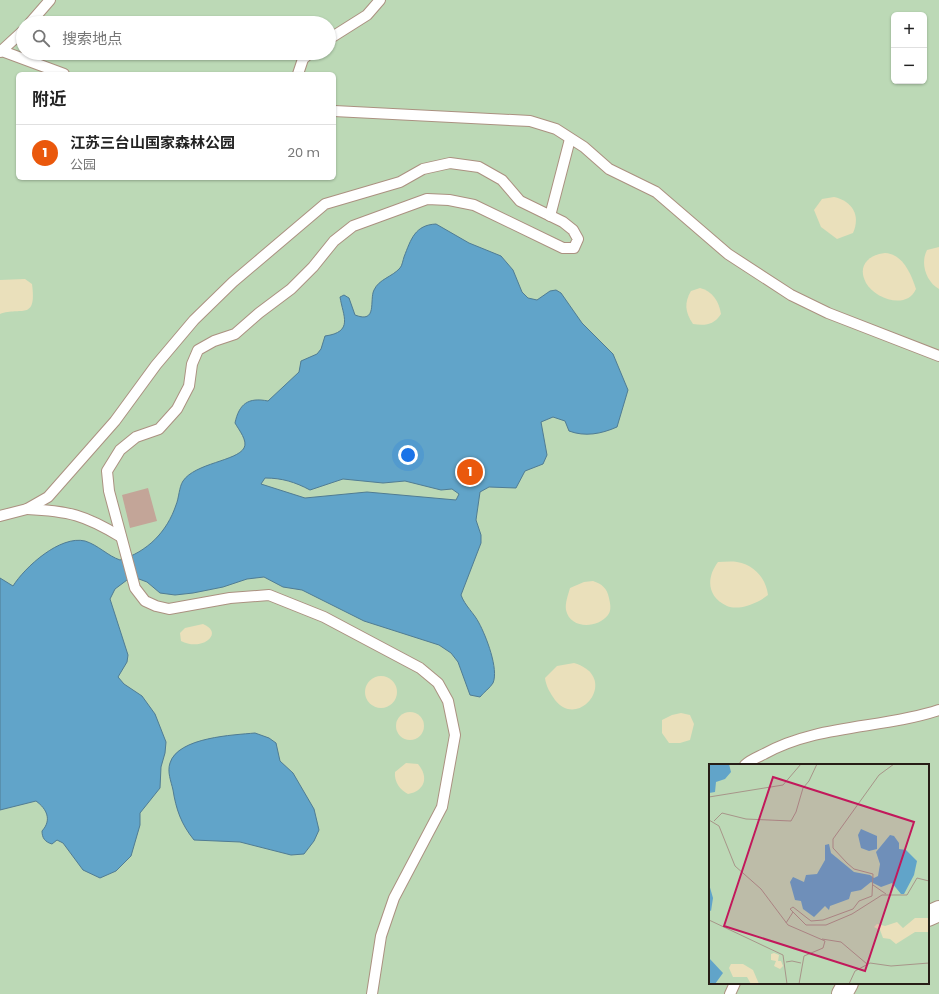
<!DOCTYPE html>
<html lang="zh">
<head>
<meta charset="utf-8">
<style>
	:root { --surface:#fff; --page:#f2f2f2; --text:#222; --muted:#767676; --line:#e0e0e0; --accent:#ea580c }
	body { margin:0; font-family:Poppins,"Noto Sans SC",sans-serif; background:var(--page); color:var(--text) }
	.controls { position:absolute; right:12px; top:12px; display:grid; overflow:hidden; border-radius:6px; box-shadow:0 1px 3px #0004 }
	.controls button { width:36px; height:36px; display:grid; place-items:center; padding:0; border:0; border-bottom:1px solid var(--line); background:var(--surface); color:var(--text); font:20px sans-serif }
	.you { position:absolute; left:408px; top:455px; width:14px; height:14px; margin:-10px; border:3px solid #fff; border-radius:50%; background:#1a73e8; box-shadow:0 0 0 6px #1a73e833 }
	.badge { display:grid; place-items:center; width:26px; height:26px; border-radius:50%; background:var(--accent); color:#fff; font-size:13px; font-weight:700 }
	.pin { position:absolute; translate:-50% -50%; border:2px solid #fff; box-shadow:0 1px 4px #0006 }
	.list { margin:0; padding:0; list-style:none }
	h2 { display:flex; justify-content:space-between; align-items:center; height:52px; margin:0; padding:0 16px; font-size:17px }
	h2 small { font-size:13px; font-weight:400; color:var(--muted) }
	.list li { display:grid; grid-template-columns:26px 1fr auto; gap:12px; align-items:center; box-sizing:border-box; height:56px; padding:0 16px; border-top:1px solid var(--line) }
	.list b { display:block; font-size:15px; white-space:nowrap }
	.list p { margin:0; font-size:13px; white-space:nowrap; color:var(--muted) }
	.list em { font-size:13px; font-style:normal; color:var(--muted) }
	.icon { flex:none; width:22px; height:22px; fill:none; stroke:currentColor; stroke-width:2; stroke-linecap:round; stroke-linejoin:round }
	.map { position:relative; flex:none; width:939px; height:994px; overflow:hidden }
	.search { position:absolute; background:var(--surface); box-shadow:0 1px 3px #0004; left:16px; top:16px; width:320px; height:44px; display:flex; align-items:center; gap:10px; box-sizing:border-box; padding:0 14px; border-radius:22px; color:var(--muted); font-size:15px }
	.panel { position:absolute; background:var(--surface); box-shadow:0 1px 3px #0004; left:16px; top:72px; width:320px; height:108px; border-radius:6px }
	.map>svg:first-child { display:block }
	.green { fill:#bcd9b6; fill-rule:evenodd }
	.sand { fill:#eae0bb }
	.water { fill:#61a4c9; stroke:#507c93; fill-rule:evenodd }
	.building { fill:#c3a598 }
	.lines { fill:none; stroke-linecap:round; stroke-linejoin:round }
	.service-casing { stroke:#ab9180; stroke-width:12 }
	.minor-casing { stroke:#ab9180; stroke-width:22 }
	.service { stroke:#fff; stroke-width:10 }
	.minor { stroke:#fff; stroke-width:20 }
	.inset-road { fill:none; stroke:#a79589; stroke-width:1 }
	.view { fill:#c2185b; fill-opacity:0.15; stroke:#c2185b; stroke-width:2 }
	.inset-edge { fill:none; stroke:#271d16; stroke-width:2 }
</style>
</head>
<body>
<div class="map">
<svg width="939" height="994" viewBox="0 0 939 994">
	<rect width="100%" height="100%" fill="#fce5d6"/>
	<!-- green -->
	<path class="green" d="M0,0H939V994H0ZM894,15H924V81H894ZM23,23H329V53H23ZM18,74H334V178H18ZM710,765H928V983H710Z"/>
	<!-- sand -->
	<g class="sand">
		<path d="M834,197C852,201 861,215 853,233L837,239L821,227L814,210L822,199Z"/>
		<path d="M939,247V289C926,282 920,263 927,250Z"/>
		<path d="M885,253C903,254 911,274 916,289C907,310 875,299 866,283C857,266 868,255 885,253Z"/>
		<path d="M25,279L32,284C37,322 21,306 0,314V280Z"/>
		<path d="M700,288C713,291 719,302 721,314C714,325 705,326 693,324C685,312 684,303 691,291Z"/>
		<path d="M718,562C724,562 731,561 737,562C755,565 766,579 768,595C758,603 739,611 727,606C707,597 706,578 718,562Z"/>
		<path d="M593,581C602,584 607,588 609,598C610,603 612,610 608,615C597,629 570,629 566,610C565,603 568,595 570,588L584,582Z"/>
		<path d="M203,624C225,633 202,652 181,641L180,633L185,628Z"/>
		<path d="M574,663C621,677 579,731 555,700C550,693 546,686 545,678L557,666Z"/>
		<circle cx="381" cy="692" r="16"/>
		<circle cx="410" cy="726" r="14"/>
		<path d="M681,713L690,715L694,724L690,740L680,743H669L662,733V720L672,715Z"/>
		<path d="M406,763L418,764C429,777 425,791 408,794C400,790 394,782 395,772Z"/>
	</g>
	<!-- water -->
	<g class="water">
		<path d="M436,224L469,243L501,256L513,270L522,292L528,298L537,300L550,291L556,290L561,293L582,323L613,354L628,390L617,427C601,434 585,437 569,431L565,421L553,417L541,422L547,455L543,464L525,471L516,488L489,487L480,492L476,520L481,535V543L461,595C465,606 474,613 479,623C486,636 499,669 493,683C490,688 484,692 480,697L470,695L458,662L451,653L439,645L364,621L302,590L283,587L264,577L247,579L223,587L193,593L175,595L160,593L147,582L139,579L127,580L115,589L110,599L128,655L127,662L118,677L124,684L142,696L155,714L166,742L165,753L161,767L160,788L140,813V825L131,856L116,871L100,878L83,870L63,843L57,840L52,844C45,842 42,838 42,831C52,820 47,809 36,801L0,810V578L13,586C25,567 60,535 85,541C98,545 108,556 120,560C147,552 167,532 176,505C179,498 179,487 183,481C195,463 237,461 244,448C248,441 239,430 235,423C239,404 248,397 268,401L299,372L301,361L317,354L321,349L325,336C354,332 343,316 340,297L344,295L349,298L355,315C378,324 369,300 374,290C379,279 392,277 400,268C402,266 403,260 404,257C411,239 415,225 436,224ZM265,478C282,478 295,482 310,490L343,479L383,483L405,481L441,490L452,489L459,494L456,500L367,492L305,498L261,484Z"/>
		<path d="M255,733L269,738L276,743L280,761L293,773L314,809L319,830L314,841L304,854L291,855L240,842L194,840C181,824 176,809 173,790C171,781 167,772 170,763C178,737 234,735 255,733Z"/>
	</g>
	<!-- building -->
	<path class="building" d="M148,488L157,521L130,528L122,495Z"/>
	<g class="lines">
		<defs>
			<g id="service">
				<path d="M30,23L50,0"/>
				<path d="M329,39L367,15L380,0"/>
				<path d="M2,51L64,74"/>
				<path d="M0,52L23,31"/>
				<path d="M298,74L303,59L310,53"/>
				<path d="M334,111L530,121L556,129L584,147L609,169L656,192L728,254L791,295L828,313L939,356"/>
				<path d="M550,216L570,139"/>
				<path d="M27,509C69,511 85,515 121,537"/>
				<path d="M0,516L27,509L48,497L115,421L156,365L194,320L233,282L325,204L400,182L423,169L450,163L479,167L502,180L520,201L563,222L573,230L578,239L574,248H563L474,205L449,200L427,199L353,226L334,241L313,267L291,289L259,313L235,334L214,341L198,350L192,364L189,386L177,409L159,429L136,437L120,450L107,471L109,491L135,588L145,601L156,606L169,609L230,598L269,595L324,617L420,668L438,683L448,701L455,735L442,807L394,898L381,936L372,994"/>
				<path d="M745,765C750,760 758,757 764,754C818,724 882,729 939,710"/>
				<path d="M730,994L735,983"/>
			</g>
			<g id="minor">
				<path d="M928,916L939,911"/>
				<path d="M842,994L848,983"/>
			</g>
		</defs>
		<!-- service casing -->
		<use href="#service" class="service-casing"/>
		<!-- minor casing -->
		<use href="#minor" class="minor-casing"/>
		<!-- service -->
		<use href="#service" class="service"/>
		<!-- minor -->
		<use href="#minor" class="minor"/>
	</g>
	<!-- overview -->
	<g transform="translate(709 764)">
		<rect width="220" height="220" fill="#fce5d6"/>
		<path d="M0,0H220V220H0Z" fill="#bcd9b6"/>
		<path d="M206,154H220V168H206L187,180L181,175L174,174L171,166L165,163L168,160L176,162L188,158L194,164ZM65,189L70,191L69,197H72L74,202L71,205L65,202L67,197L62,196V190ZM22,200H34L44,206L50,220H42L38,213H24L20,204Z" fill="#eae0bb"/>
		<path d="M0,0H20L22,8L16,15L7,18L6,28L0,29ZM152,65L168,72V85L160,87L152,84L149,71ZM181,71L185,72L190,79V85L197,86L208,97L205,111L195,130H192L183,119L172,123L162,118L152,126L142,128L140,135L121,142L120,146L116,142L105,153L94,145L92,137L86,136L81,118L84,113L95,118L97,111L108,110L116,96V81L120,80L122,89L145,108L161,111L165,114L169,112L171,100L167,88ZM0,120L4,134L2,147L0,146ZM0,194L14,209L6,220H0Z" fill="#61a4c9"/>
		<path class="inset-road" d="M185,0L170,11L124,75V84L138,99L145,105L164,110L163,132L150,137L144,145L114,156L102,157L84,143L81,145L97,161H117L143,150L173,131H198L208,114L220,117M0,33L74,21L92,0M0,56L10,62L26,102L52,125L79,161L116,177L114,184L95,192L90,220M5,57L13,49L37,55L82,57L87,48L94,24L100,17L108,0M164,121L177,130M0,156L74,191L78,220M77,159L84,148M113,175L132,178L158,200M77,198L83,197L92,199M140,220L146,207L161,199L182,202L220,199"/>
		<path class="view" d="M64,13L205,58L156,207L15,162Z"/>
		<rect width="220" height="220" class="inset-edge"/>
	</g>
</svg>
<div class="controls">
<button>+</button>
<button>−</button>
</div>
<div class="you"></div>
<div class="pin badge" style="left:470px;top:472px">1</div>
<div class="search"><svg class="icon" aria-label="search" viewBox="0 0 24 24"><circle cx="10" cy="10" r="6"/><path d="M15 15l6 6"/></svg>搜索地点</div>
<section class="panel">
<h2>附近<small></small></h2>
<ul class="list">
<li><span class="badge">1</span><div><b>江苏三台山国家森林公园</b><p>公园</p></div><em>20 m</em></li>
</ul>
</section>
</div>
</body>
</html>
